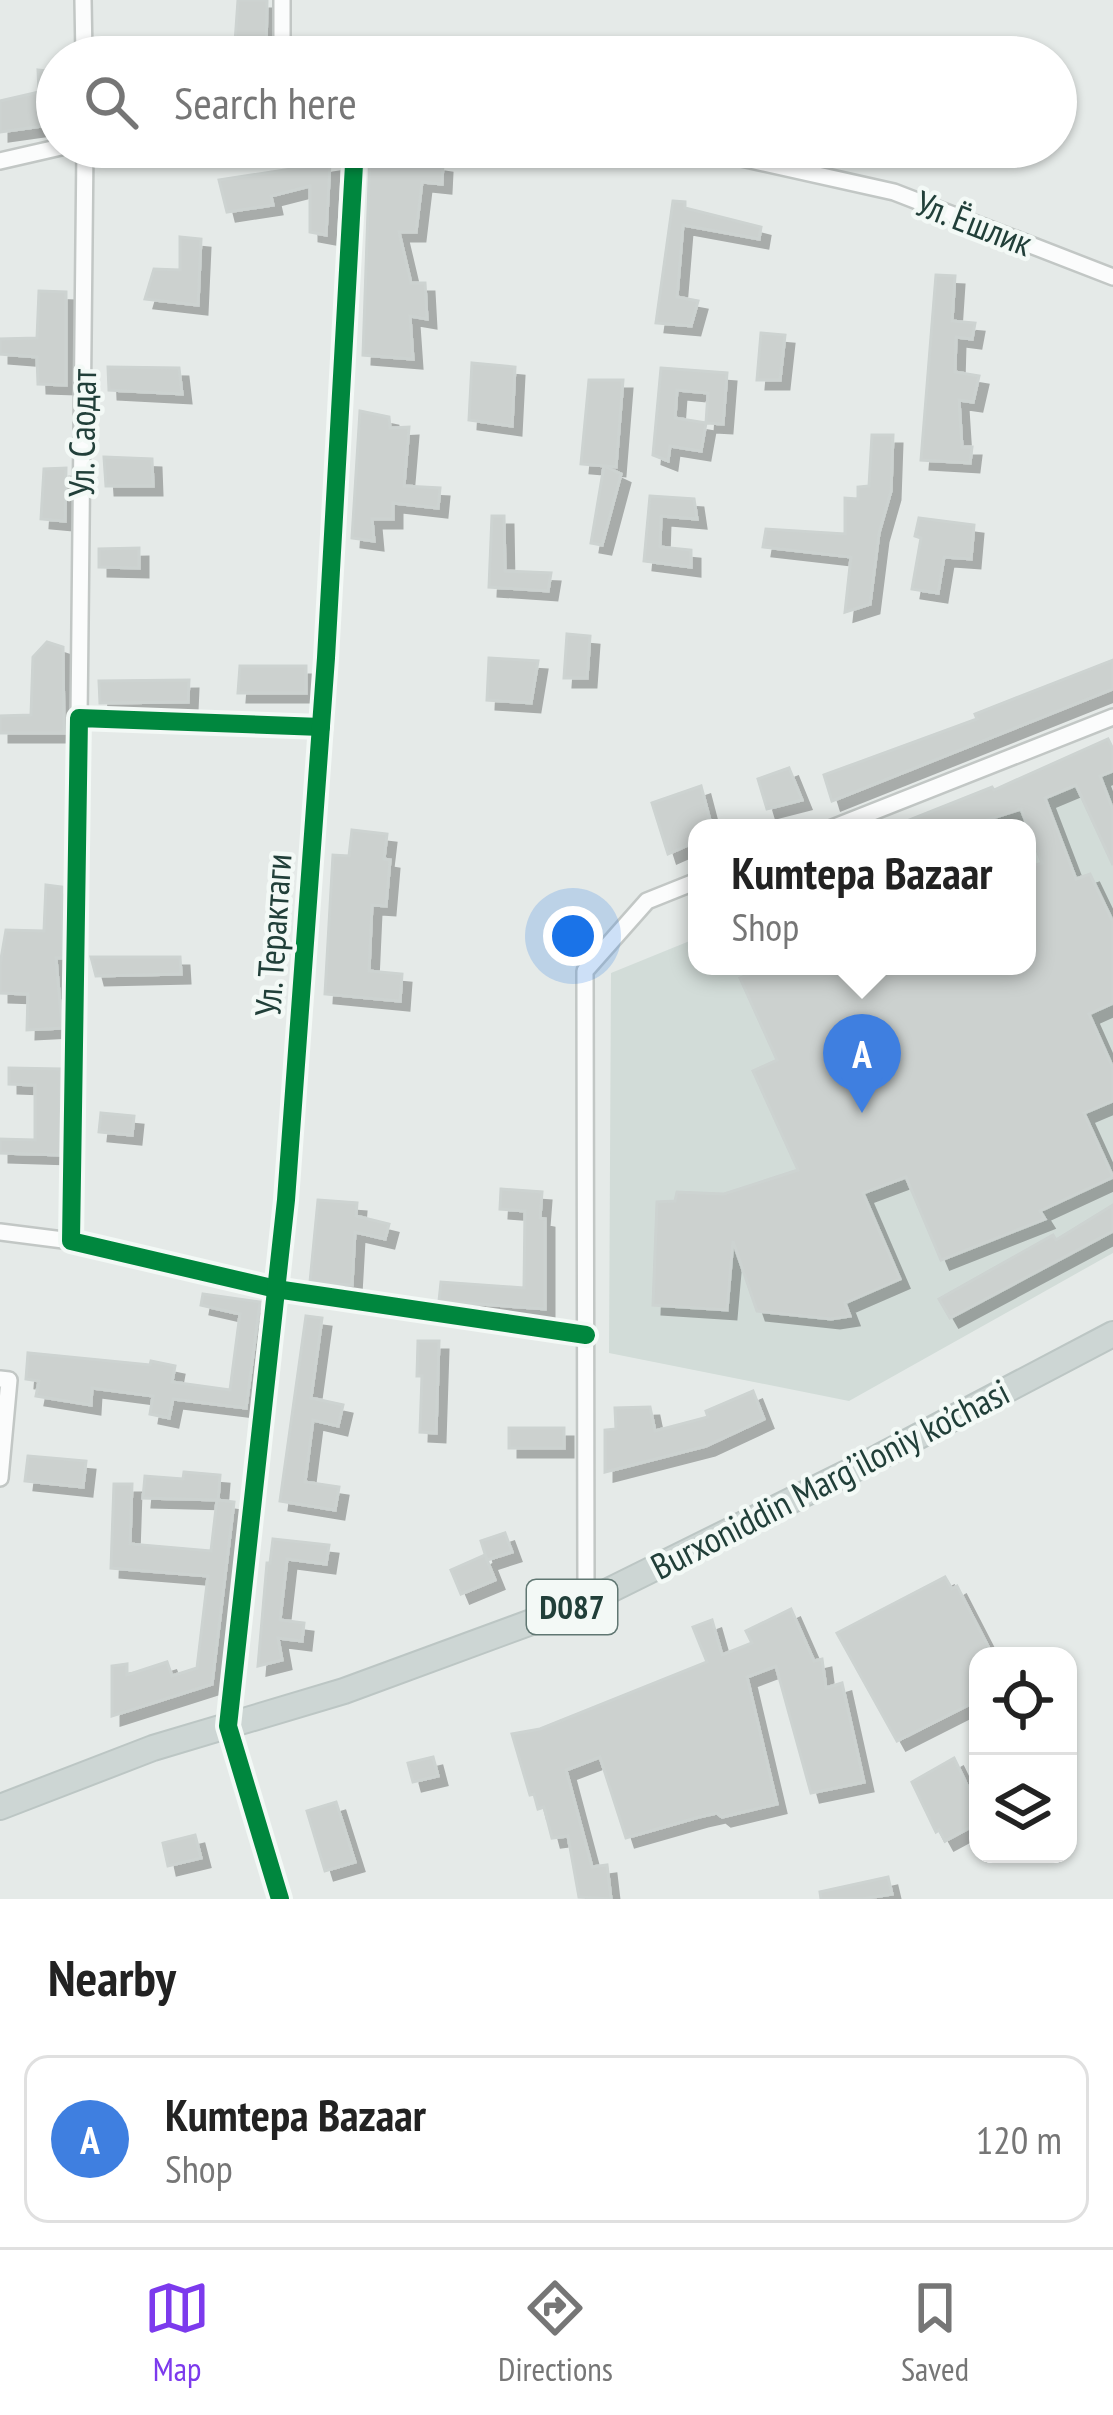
<!DOCTYPE html>
<html lang="en">
<head>
<meta charset="utf-8">
<style>
	:root { --surface:#fff; --page:#f2f2f2; --text:#222; --muted:#767676; --line:#e0e0e0; --accent:#7c3aed }
	body { margin:0; font-family:"PT Sans Narrow",sans-serif; background:var(--page); color:var(--text) }
	.controls { position:absolute; right:36px; bottom:36px; display:grid; overflow:hidden; border-radius:24px; box-shadow:0 3px 9px #0004 }
	.controls button { width:108px; height:108px; display:grid; place-items:center; padding:0; border:0; border-bottom:3px solid var(--line); background:var(--surface); color:var(--text); font:60px sans-serif }
	.you { position:absolute; left:573px; top:936px; width:42px; height:42px; margin:-30px; border:9px solid #fff; border-radius:50%; background:#1a73e8; box-shadow:0 0 0 18px #1a73e833 }
	.badge { display:grid; place-items:center; width:78px; height:78px; border-radius:50%; background:var(--accent); color:#fff; font-size:39px; font-weight:700 }
	.pin { position:absolute; translate:-50% -99px; filter:drop-shadow(0 3px 6px #0008) }
	.pin::after { content:''; position:absolute; top:63px; width:42px; height:36px; background:inherit; clip-path:polygon(0 0,100% 0,50% 100%) }
	.popup { position:absolute; left:688px; top:819px; width:348px; height:156px; box-sizing:border-box; display:grid; place-content:center; border-radius:24px; background:var(--surface); filter:drop-shadow(0 3px 9px #0005); font-size:39px; white-space:nowrap; color:var(--muted) }
	.popup b { font-size:45px; color:var(--text) }
	.popup::after { content:''; position:absolute; left:50%; top:100%; margin-left:-24px; border:24px solid transparent; border-top-color:var(--surface) }
	.list { margin:0; padding:0; list-style:none }
	h2 { display:flex; justify-content:space-between; align-items:center; height:156px; margin:0; padding:0 48px; font-size:51px }
	h2 small { font-size:39px; font-weight:400; color:var(--muted) }
	.list li { display:grid; grid-template-columns:78px 1fr auto; gap:36px; align-items:center; box-sizing:border-box; height:168px; margin:0 24px 24px; padding:0 24px; border:3px solid var(--line); border-radius:24px }
	.list b { display:block; font-size:45px; white-space:nowrap }
	.list p { margin:0; font-size:39px; white-space:nowrap; color:var(--muted) }
	.list em { font-size:39px; font-style:normal; color:var(--muted) }
	.icon { flex:none; width:66px; height:66px; fill:none; stroke:currentColor; stroke-width:2; stroke-linecap:round; stroke-linejoin:round }
	.map { position:relative; flex:none; width:1113px; height:1899px; overflow:hidden }
	.search { position:absolute; background:var(--surface); box-shadow:0 3px 9px #0004; left:36px; right:36px; top:36px; height:132px; display:flex; align-items:center; gap:30px; box-sizing:border-box; padding:0 42px; border-radius:66px; color:var(--muted); font-size:45px }
	.sheet { height:348px; background:var(--surface) }
	nav { display:flex; justify-content:space-around; align-items:center; box-sizing:border-box; height:168px; border-top:3px solid var(--line); background:var(--surface); font-size:33px; color:var(--muted) }
	nav a { display:grid; justify-items:center; gap:6px }
	nav .on { color:var(--accent) }
	.map>svg:first-child { display:block }
	.built { fill:#d2dcd8 }
	.building { fill:#ccd1cf; stroke:#cdd3d1; stroke-width:3; fill-rule:evenodd; filter:url(#shadow) }
	.lines { fill:none; stroke-linecap:round; stroke-linejoin:round }
	.street-casing { stroke:#c2c7c5; stroke-width:20 }
	.primary-casing { stroke:#bcc6c4; stroke-width:28 }
	.street { stroke:#fbfcfc; stroke-width:15 }
	.primary { stroke:#cdd6d4; stroke-width:24 }
	.cycleway-casing { stroke:#f3f9f6; stroke-width:26 }
	.cycleway { stroke:#00873e; stroke-width:18 }
	.labels { text-anchor:middle; stroke-width:9; stroke-linejoin:round; paint-order:stroke }
	.shield { fill:#f3f9f6; stroke:#607772; stroke-width:3 }
	.shield-label { font-size:33px; font-weight:bold; fill:#213f39 }
	.street-label { font-size:36px; fill:#213f39; stroke:#f3f9f6 }
</style>
</head>
<body>
<div class="map">
<svg width="1113" height="1899" viewBox="0 0 1113 1899">
	<defs>
		<filter id="shadow"><feDropShadow dx="9" dy="9" stdDeviation="0" flood-color="#0004"/></filter>
	</defs>
	<rect width="100%" height="100%" fill="#e5eae8"/>
	<!-- built -->
	<path class="built" d="M1113,771V1253L849,1401L609,1353L611,973L697,938V966H1027V828H971Z"/>
	<!-- building -->
	<g class="building">
		<path d="M238,0H267L266,57H234Z"/>
		<path d="M38,70L57,72V124L0,132V101L39,92Z"/>
		<path d="M370,153L443,164L442,184L422,182L416,232H399L411,283H425L427,319L410,316L413,359L363,355Z"/>
		<path d="M330,163L326,235L310,232V186L271,196L273,205L227,212L219,180Z"/>
		<path d="M673,201L685,202V208L761,227L759,239L683,225L677,297L698,301L691,326L656,323Z"/>
		<path d="M180,237L201,239L198,305L145,299L154,269L180,270Z"/>
		<path d="M936,275L955,276L952,321L975,323L972,339L956,337L955,372L979,376L973,402L959,400L962,447H972L970,463L921,460Z"/>
		<path d="M39,291L66,292V385L38,384L37,357L0,354V339L37,338Z"/>
		<path d="M761,333L785,335L780,380H757Z"/>
		<path d="M472,363L515,367L512,426L469,420Z"/>
		<path d="M108,367L179,368L182,394L109,390Z"/>
		<path d="M661,368L727,373L723,424L706,423L701,451L670,446L668,461L653,455ZM677,390L708,393L706,423L675,418Z"/>
		<path d="M589,380H623L616,467L581,464Z"/>
		<path d="M360,411L389,417L390,428L409,427L404,486L440,488L438,508L393,503V519H372L374,541L352,538Z"/>
		<path d="M872,435H893L891,491L879,533L870,604L845,612L851,557L763,547L766,529L845,534V498L858,499V487L869,486Z"/>
		<path d="M104,457L152,459L153,486H106Z"/>
		<path d="M604,466L621,474L602,545L591,543Z"/>
		<path d="M66,468L65,521L41,519L44,469Z"/>
		<path d="M650,496L694,499L697,519L661,516L660,547L691,550V567L644,561Z"/>
		<path d="M492,516H504L505,571L551,573L548,591L489,587Z"/>
		<path d="M919,518L974,525L971,559L944,557L938,593L912,589L921,538L915,536Z"/>
		<path d="M139,548V568L99,567V549Z"/>
		<path d="M567,634L590,636L587,678H564Z"/>
		<path d="M47,642L63,647L64,733H0V716L31,715L33,657Z"/>
		<path d="M489,658L538,661L531,703L487,700Z"/>
		<path d="M1113,660V689L832,801L824,775L977,719L975,714Z"/>
		<path d="M240,666H306V693H238Z"/>
		<path d="M189,680L188,702L100,703L99,681Z"/>
		<path d="M1108,739L1113,749V771L1100,776L1113,810V865L1076,785L1045,798L1076,879L1090,874L1113,922V1003L1089,1014L1113,1068V1101L1084,1113L1113,1177L1040,1211L1045,1219L941,1260L906,1177L863,1193L900,1279L845,1303L850,1316L831,1319L757,1311L733,1241L727,1310L653,1305L657,1202L675,1201L677,1192L724,1194L798,1170L753,1071L777,1060L740,978L769,966H1027V868L1042,863L1021,809L962,828L892,827L992,787L994,790Z"/>
		<path d="M789,768L802,800L767,809L758,779Z"/>
		<path d="M701,786L712,828H697V841L668,854L652,803Z"/>
		<path d="M352,830L387,834L384,859L390,860L386,906L372,905L369,971L402,974L400,1001L325,994L333,855L349,856Z"/>
		<path d="M46,885L62,887L63,958H56L62,1028L27,1030L28,994L0,993V965L6,930L44,931Z"/>
		<path d="M91,957H180L181,974L96,976Z"/>
		<path d="M9,1068L61,1069L60,1155L0,1153V1139L35,1140V1085L9,1084Z"/>
		<path d="M101,1113L134,1116L132,1135L99,1132Z"/>
		<path d="M501,1189L542,1192L540,1218L545,1219V1309L439,1301L441,1282L524,1288L525,1211L500,1209Z"/>
		<path d="M318,1200L357,1203L356,1216L389,1224L385,1239L355,1232L352,1285L310,1282Z"/>
		<path d="M1113,1205V1231L950,1318L939,1299L1053,1235L1056,1240Z"/>
		<path d="M203,1294L260,1302L246,1408L173,1399L169,1418L150,1414L153,1396L92,1388L91,1405L36,1396L39,1381L26,1379L28,1353L150,1365L151,1361L175,1366L172,1382L230,1390L240,1314L201,1305Z"/>
		<path d="M306,1316L322,1318L311,1398L343,1405L338,1426L313,1420L305,1482L339,1487L335,1510L280,1501Z"/>
		<path d="M418,1341H439L436,1433L420,1432L422,1376H417Z"/>
		<path d="M753,1391L764,1419L706,1446L605,1472V1430L616,1429L615,1408L650,1407L655,1431L708,1417L706,1411Z"/>
		<rect x="509" y="1428" width="55" height="20"/>
		<path d="M28,1456L86,1461L83,1487L25,1481Z"/>
		<path d="M184,1472L220,1475L218,1500L143,1498L145,1476L183,1479Z"/>
		<path d="M114,1484H132L130,1544L211,1551L217,1500L234,1502L212,1684L112,1716V1666L127,1664V1675L167,1662L172,1676L197,1668L208,1576L111,1568Z"/>
		<path d="M505,1533L512,1552L487,1560L481,1541Z"/>
		<path d="M273,1539L329,1545L326,1564L287,1559L280,1620L304,1623L302,1641L278,1638L282,1660L258,1666L267,1563H270Z"/>
		<path d="M485,1555L495,1580L461,1594L451,1570Z"/>
		<path d="M945,1577L952,1589L957,1586L993,1656H978V1700L897,1741L837,1633Z"/>
		<path d="M791,1609L814,1661L822,1659L826,1688L842,1683L864,1782L811,1793L776,1666L747,1677L777,1804L722,1817L717,1813L699,1817L626,1838L600,1757L566,1770L592,1867L607,1865L611,1899L579,1897L568,1836L552,1838L544,1807L538,1809L534,1794L530,1795L512,1734L540,1729L707,1662L693,1627L712,1620L722,1655L752,1643L746,1631Z"/>
		<path d="M433,1757L438,1776L413,1782L408,1763Z"/>
		<path d="M954,1758L978,1808V1823L945,1841L939,1830L936,1832L912,1782Z"/>
		<path d="M336,1802L355,1862L325,1871L307,1811Z"/>
		<path d="M195,1835L201,1858L168,1866L163,1843Z"/>
		<path d="M888,1877L892,1894L862,1899H821L820,1892Z"/>
	</g>
	<g class="lines">
		<defs>
			<g id="street">
				<path d="M83,0L84,57"/>
				<path d="M282,57V0"/>
				<path d="M692,147L894,192L1113,277"/>
				<path d="M0,161L61,147"/>
				<path d="M79,718L85,147"/>
				<path d="M321,727L79,718L71,1241L276,1289L586,1335"/>
				<path d="M832,828L1113,717"/>
				<path d="M0,1232L71,1241"/>
				<path d="M0,1379L9,1380L0,1478"/>
				<path d="M586,1602L585,971L647,901L697,881"/>
				<path d="M280,1899L228,1726L286,1200L326,658L355,147"/>
			</g>
			<path id="primary" d="M0,1807L153,1748L344,1691L586,1602L879,1457L1113,1334"/>
		</defs>
		<!-- street casing -->
		<use href="#street" class="street-casing"/>
		<!-- primary casing -->
		<use href="#primary" class="primary-casing"/>
		<!-- street -->
		<use href="#street" class="street"/>
		<!-- primary -->
		<use href="#primary" class="primary"/>
		<defs>
			<g id="cycleway">
				<path d="M321,727L79,718L71,1241L276,1289L586,1335"/>
				<path d="M280,1899L228,1726L286,1200L326,658L355,147"/>
			</g>
		</defs>
		<!-- cycleway casing -->
		<use href="#cycleway" class="cycleway-casing"/>
		<!-- cycleway -->
		<use href="#cycleway" class="cycleway"/>
	</g>
	<g class="labels">
		<!-- shield labels -->
		<rect class="shield" x="527" y="1580" width="90" height="54" rx="9"/>
		<g class="shield-label">
			<text x="572" y="1619">D087</text>
		</g>
		<!-- street labels -->
		<g class="street-label">
			<text transform="translate(974 223) rotate(21)" y="13">Ул. Ёшлик</text>
			<text transform="translate(82 433) rotate(-89)" y="13">Ул. Саодат</text>
			<text transform="translate(273 935) rotate(-86)" y="13">Ул. Терактаги</text>
			<text transform="translate(830 1479) rotate(-27)" y="13">Burxoniddin Marg’iloniy ko’chasi</text>
		</g>
	</g>
</svg>
<div class="controls">
<button><svg class="icon" aria-label="locate" viewBox="0 0 24 24"><circle cx="12" cy="12" r="6"/><path d="M12 2v4M12 18v4M2 12h4M18 12h4"/></svg></button>
<button><svg class="icon" aria-label="layers" viewBox="0 0 24 24"><path d="M12 4l9 5-9 5-9-5zM3 14l9 5 9-5"/></svg></button>
</div>
<div class="you"></div>
<div class="pin badge" style="left:862px;top:1113px;background:#3f7fe0">A</div>
<div class="popup"><b>Kumtepa Bazaar</b>Shop</div>
<div class="search"><svg class="icon" aria-label="search" viewBox="0 0 24 24"><circle cx="10" cy="10" r="6"/><path d="M15 15l6 6"/></svg>Search here</div>
</div>
<section class="sheet">
<h2>Nearby<small></small></h2>
<ul class="list">
<li><span class="badge" style="background:#3f7fe0">A</span><div><b>Kumtepa Bazaar</b><p>Shop</p></div><em>120 m</em></li>
</ul>
</section>
<nav>
<a class="on"><svg class="icon" aria-label="map" viewBox="0 0 24 24"><path d="M3 6l6-2 6 2 6-2v14l-6 2-6-2-6 2zM9 4v14M15 6v14"/></svg>Map</a>
<a><svg class="icon" aria-label="directions" viewBox="0 0 24 24"><path d="M12 3l9 9-9 9-9-9zM9 14v-3h6M13 9l2 2-2 2"/></svg>Directions</a>
<a><svg class="icon" aria-label="saved" viewBox="0 0 24 24"><path d="M7 4h10v16l-5-4-5 4z"/></svg>Saved</a>
</nav>
</body>
</html>
